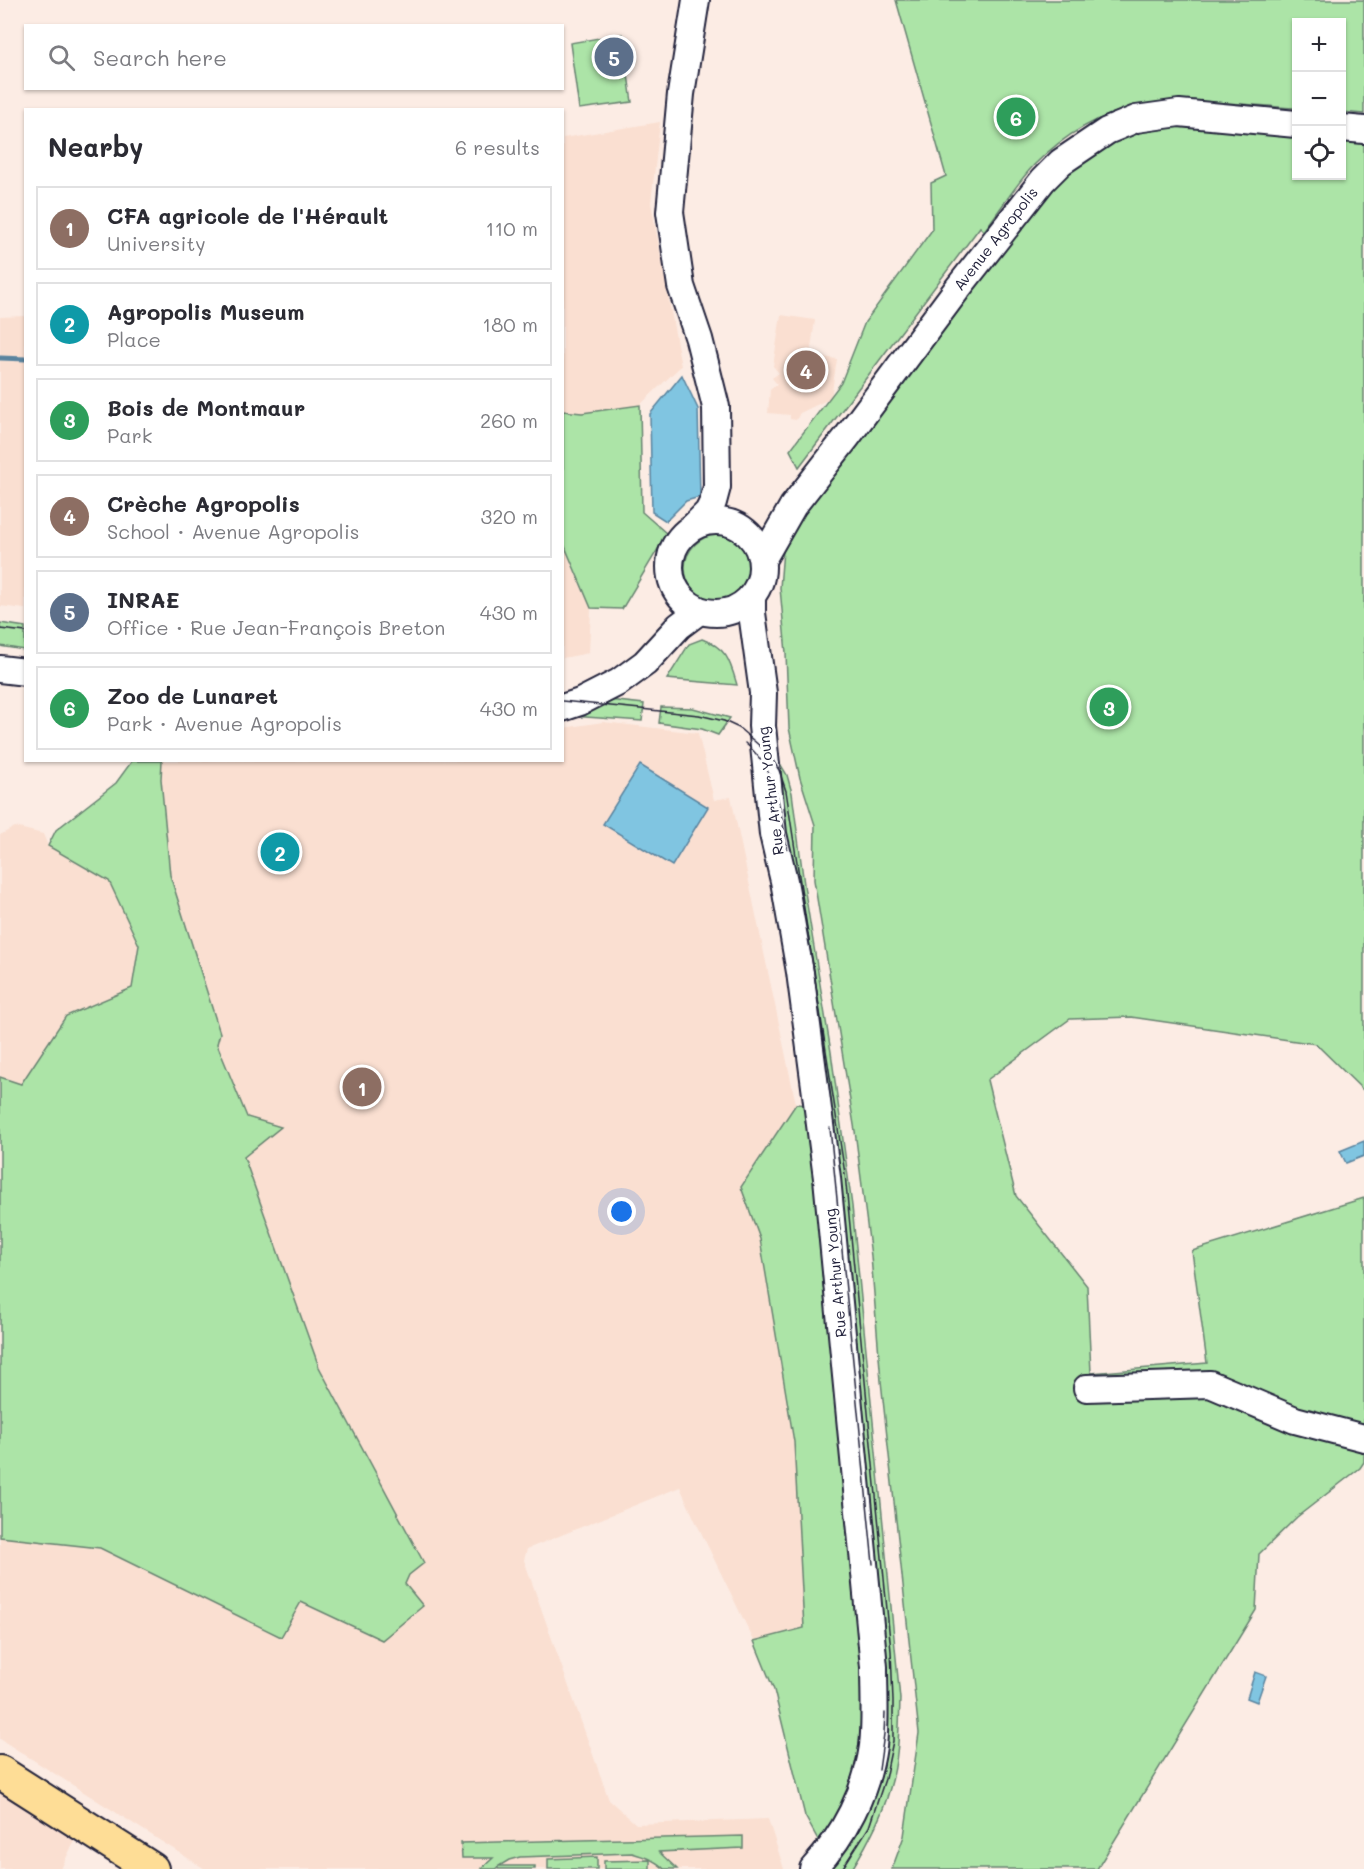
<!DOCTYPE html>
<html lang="en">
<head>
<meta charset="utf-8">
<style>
	:root { --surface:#fff; --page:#f2f2f3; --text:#2b2b33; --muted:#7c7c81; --line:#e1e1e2; --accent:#2563eb }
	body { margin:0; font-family:Mali,sans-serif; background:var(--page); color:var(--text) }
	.controls { position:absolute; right:18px; top:18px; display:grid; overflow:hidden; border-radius:0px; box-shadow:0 2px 4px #0004 }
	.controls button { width:54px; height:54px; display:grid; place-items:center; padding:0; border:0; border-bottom:2px solid var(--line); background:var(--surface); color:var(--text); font:30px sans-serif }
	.you { position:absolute; left:622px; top:1212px; width:21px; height:21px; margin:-15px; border:4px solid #fff; border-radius:50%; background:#1a73e8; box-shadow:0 0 0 9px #1a73e833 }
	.badge { display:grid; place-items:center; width:39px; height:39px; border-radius:50%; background:var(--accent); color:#fff; font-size:20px; font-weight:700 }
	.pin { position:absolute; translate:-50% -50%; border:3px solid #fff; box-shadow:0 2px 6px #0006 }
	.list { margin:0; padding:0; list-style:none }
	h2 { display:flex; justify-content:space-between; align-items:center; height:78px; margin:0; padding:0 24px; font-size:26px }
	h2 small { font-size:20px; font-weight:400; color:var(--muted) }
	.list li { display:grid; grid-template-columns:39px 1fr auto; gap:18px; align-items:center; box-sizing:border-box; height:84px; margin:0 12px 12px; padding:0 12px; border:2px solid var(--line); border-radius:0px }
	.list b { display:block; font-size:22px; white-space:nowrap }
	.list p { margin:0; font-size:20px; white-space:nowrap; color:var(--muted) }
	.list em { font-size:20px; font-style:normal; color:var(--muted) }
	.icon { flex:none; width:33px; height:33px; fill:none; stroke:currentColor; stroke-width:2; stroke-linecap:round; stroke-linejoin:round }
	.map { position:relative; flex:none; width:1364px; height:1869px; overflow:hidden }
	.search { position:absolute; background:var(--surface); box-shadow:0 2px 4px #0004; left:24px; top:24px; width:540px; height:66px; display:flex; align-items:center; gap:15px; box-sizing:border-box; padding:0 21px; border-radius:0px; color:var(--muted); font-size:22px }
	.panel { position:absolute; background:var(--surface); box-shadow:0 2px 4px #0004; left:24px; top:108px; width:540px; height:654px; border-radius:0px }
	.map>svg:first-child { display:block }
	.built { fill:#fadfd1 }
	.green { fill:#ace4a7; stroke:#678371; stroke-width:1.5 }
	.water { fill:#80c5e1; stroke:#5a849f; stroke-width:1.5 }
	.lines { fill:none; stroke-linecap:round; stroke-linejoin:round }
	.stream { stroke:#5a849f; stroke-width:5 }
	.minor-casing { stroke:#22223b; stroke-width:30 }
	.major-casing { stroke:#22223b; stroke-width:36 }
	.minor { stroke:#fff; stroke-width:26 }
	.major { stroke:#fedd96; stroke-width:32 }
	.tram { stroke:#22223b; stroke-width:1.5 }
	.labels { text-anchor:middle; stroke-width:6; stroke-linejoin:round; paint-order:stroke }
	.street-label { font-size:15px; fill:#22223b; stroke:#fff }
</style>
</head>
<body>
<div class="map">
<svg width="1364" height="1869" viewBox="0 0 1364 1869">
	<rect width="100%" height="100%" fill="#fcece4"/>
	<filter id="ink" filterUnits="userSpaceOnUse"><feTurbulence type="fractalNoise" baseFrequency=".0167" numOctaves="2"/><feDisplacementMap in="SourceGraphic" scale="12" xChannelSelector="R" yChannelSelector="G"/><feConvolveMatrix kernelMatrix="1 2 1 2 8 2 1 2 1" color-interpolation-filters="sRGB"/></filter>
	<g filter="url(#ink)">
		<!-- built -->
		<g class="built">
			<path d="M660,122L651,203L681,366L640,405L582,413L563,411V138Z"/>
			<path d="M781,315L815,320L810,355L837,359L831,398L800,413L796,420L790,419V415L768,413L770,390L777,384L772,378L779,373L773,366Z"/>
			<path d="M25,316V609L0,606V317Z"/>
			<path d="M562,542L591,608L589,653L563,658Z"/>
			<path d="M603,722L698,733L714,800L731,797L796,1104L741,1187L760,1239L794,1442L804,1629L754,1641L694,1518L680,1487L527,1549L524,1560L609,1800L636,1824L768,1819L784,1869H205L0,1739V1537L100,1548L281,1637L300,1602L382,1640L409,1575L424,1563L319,1367L244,1157L281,1127L247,1117L217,1044L220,1033L170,875L161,779L162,761L562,760L563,728Z"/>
			<path d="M15,827L43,834L48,846L109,881L139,945L132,988L66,1016L21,1084L0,1077V835Z"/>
			<path d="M0,1787L78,1833L61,1869H0Z"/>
		</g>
		<!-- green -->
		<g class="green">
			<path d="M896,0H1364V114L1342,112V22H1296V108C1193,102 1115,83 1034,165C1016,184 1000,210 984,231L980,227L799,467L790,450L841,383L865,322L932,230L931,183L946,176Z"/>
			<path d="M622,34L632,102L579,109L570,43Z"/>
			<path d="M1184,122L1296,135V176H1342V141L1364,144V1091L1316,1044L1131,1017L1070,1019L987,1080L1016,1196L1087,1286L1091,1373L1207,1363L1192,1251L1364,1198V1462L1360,1468L1297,1517L1259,1554L1256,1610L1097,1869H892L904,1836L919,1733L881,1381L871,1256L855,1131L814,880L815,825L800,778L789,728L786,653L780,588L783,550L804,505L1059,180L1093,150L1132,131Z"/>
			<path d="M640,405L642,512L667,534L622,609L591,608L563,542V411L582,413Z"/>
			<circle cx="718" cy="568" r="33"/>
			<path d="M0,623L25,627V650L0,646Z"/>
			<path d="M702,639C727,648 730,661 737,685L667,679L689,644Z"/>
			<path d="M608,700L644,704L642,721L571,716Z"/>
			<path d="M661,707L693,708L730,718L718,735L702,729L659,723Z"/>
			<path d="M770,747L787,775L792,793L805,892L831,1052L852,1206L900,1699C899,1728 899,1759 890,1788C882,1817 868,1843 852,1869H820L876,1755Z"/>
			<path d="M132,761H162L161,779L170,875L220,1033L217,1044L247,1117L281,1127L244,1157L319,1367L424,1563L409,1575L405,1584L423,1606L382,1640L301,1602L281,1637L100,1548L0,1537V1077L21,1084L66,1016L132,988L139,945L109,881L48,846L56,830L116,783Z"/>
			<path d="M796,1104L810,1105L823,1283L848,1494L861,1638L863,1750L847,1804L822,1847L805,1816L774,1690L754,1641L804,1628L794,1442L760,1239L741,1187Z"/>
			<path d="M743,1836V1848L659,1852L677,1869H664C656,1860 643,1856 632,1853L520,1857L509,1860L499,1866H535V1869H498V1867L495,1869H481L493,1858H462L461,1843Z"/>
			<path d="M597,1857V1869H548V1859Z"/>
			<path d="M650,1860V1869H604V1861Z"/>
		</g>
		<!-- water -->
		<g class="water">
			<path d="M682,375L698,409L700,497L686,501L666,521L652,512L650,414Z"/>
			<path d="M640,765L708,807L672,866L603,824Z"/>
			<path d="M1364,1141V1156L1346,1163L1340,1151Z"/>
			<path d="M1255,1672L1266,1676L1257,1702L1247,1698Z"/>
		</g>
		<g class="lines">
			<!-- stream -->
			<path class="stream" d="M0,358L26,359"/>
			<defs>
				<g id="minor">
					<path d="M1342,128L1364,130"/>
					<circle cx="716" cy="567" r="46"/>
					<path d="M695,525L708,512L713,502L717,487L716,407L699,339L681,286L670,212L681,94L696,0"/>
					<path d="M762,560L793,506L847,437L958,288L1043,180L1061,162L1107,131L1136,119L1179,113L1296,124"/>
					<path d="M752,596V613L763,693L762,726L773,834L784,881L800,972L827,1178L874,1667C874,1693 876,1720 873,1746C867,1791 844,1836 813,1869"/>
					<path d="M0,669L26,672"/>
					<path d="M562,708L580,702L619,682L645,663L679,626L699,611"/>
					<path d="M1087,1388L1210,1384L1295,1420L1364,1438"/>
				</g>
				<path id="major" d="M0,1772L152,1869"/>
			</defs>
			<!-- minor casing -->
			<use href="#minor" class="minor-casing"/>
			<!-- major casing -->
			<use href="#major" class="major-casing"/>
			<!-- minor -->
			<use href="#minor" class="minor"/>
			<!-- major -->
			<use href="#major" class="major"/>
			<!-- tram -->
			<g class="tram">
				<path d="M0,629L26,632"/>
				<path d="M562,701L699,715L724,721L739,728L768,753L779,770L786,791L845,1174L891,1651L893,1701V1741L885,1779L869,1827L842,1869"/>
				<path d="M745,743C777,769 781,811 787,849"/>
				<path d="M830,1128L873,1564"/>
				<path d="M879,1770L884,1734L885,1713"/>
			</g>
		</g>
	</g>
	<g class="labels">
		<!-- street labels -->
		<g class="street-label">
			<text transform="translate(996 239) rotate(-52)" y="5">Avenue Agropolis</text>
			<text transform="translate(771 791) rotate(-97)" y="5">Rue Arthur Young</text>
			<text transform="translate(836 1273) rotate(-95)" y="5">Rue Arthur Young</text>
		</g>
	</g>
</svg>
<div class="controls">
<button>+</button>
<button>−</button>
<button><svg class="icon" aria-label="locate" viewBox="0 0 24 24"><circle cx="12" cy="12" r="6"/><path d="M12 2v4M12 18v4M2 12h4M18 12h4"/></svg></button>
</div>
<div class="you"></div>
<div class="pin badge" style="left:362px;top:1087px;background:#8d6e63">1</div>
<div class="pin badge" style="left:280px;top:852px;background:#0f9aa8">2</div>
<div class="pin badge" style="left:1109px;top:707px;background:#2e9e5b">3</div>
<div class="pin badge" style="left:806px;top:370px;background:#8d6e63">4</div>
<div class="pin badge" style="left:614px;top:57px;background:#5c6f8a">5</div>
<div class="pin badge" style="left:1016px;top:117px;background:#2e9e5b">6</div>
<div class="search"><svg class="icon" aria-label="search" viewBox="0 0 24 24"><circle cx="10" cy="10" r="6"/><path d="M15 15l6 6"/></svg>Search here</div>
<section class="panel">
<h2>Nearby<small>6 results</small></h2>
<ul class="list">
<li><span class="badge" style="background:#8d6e63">1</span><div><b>CFA agricole de l'Hérault</b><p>University</p></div><em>110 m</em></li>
<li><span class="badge" style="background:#0f9aa8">2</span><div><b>Agropolis Museum</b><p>Place</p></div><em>180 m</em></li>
<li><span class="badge" style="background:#2e9e5b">3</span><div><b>Bois de Montmaur</b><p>Park</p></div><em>260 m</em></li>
<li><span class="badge" style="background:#8d6e63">4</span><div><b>Crèche Agropolis</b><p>School · Avenue Agropolis</p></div><em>320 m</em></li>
<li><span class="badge" style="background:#5c6f8a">5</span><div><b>INRAE</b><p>Office · Rue Jean-François Breton</p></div><em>430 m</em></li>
<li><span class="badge" style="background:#2e9e5b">6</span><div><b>Zoo de Lunaret</b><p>Park · Avenue Agropolis</p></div><em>430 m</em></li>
</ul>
</section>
</div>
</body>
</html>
